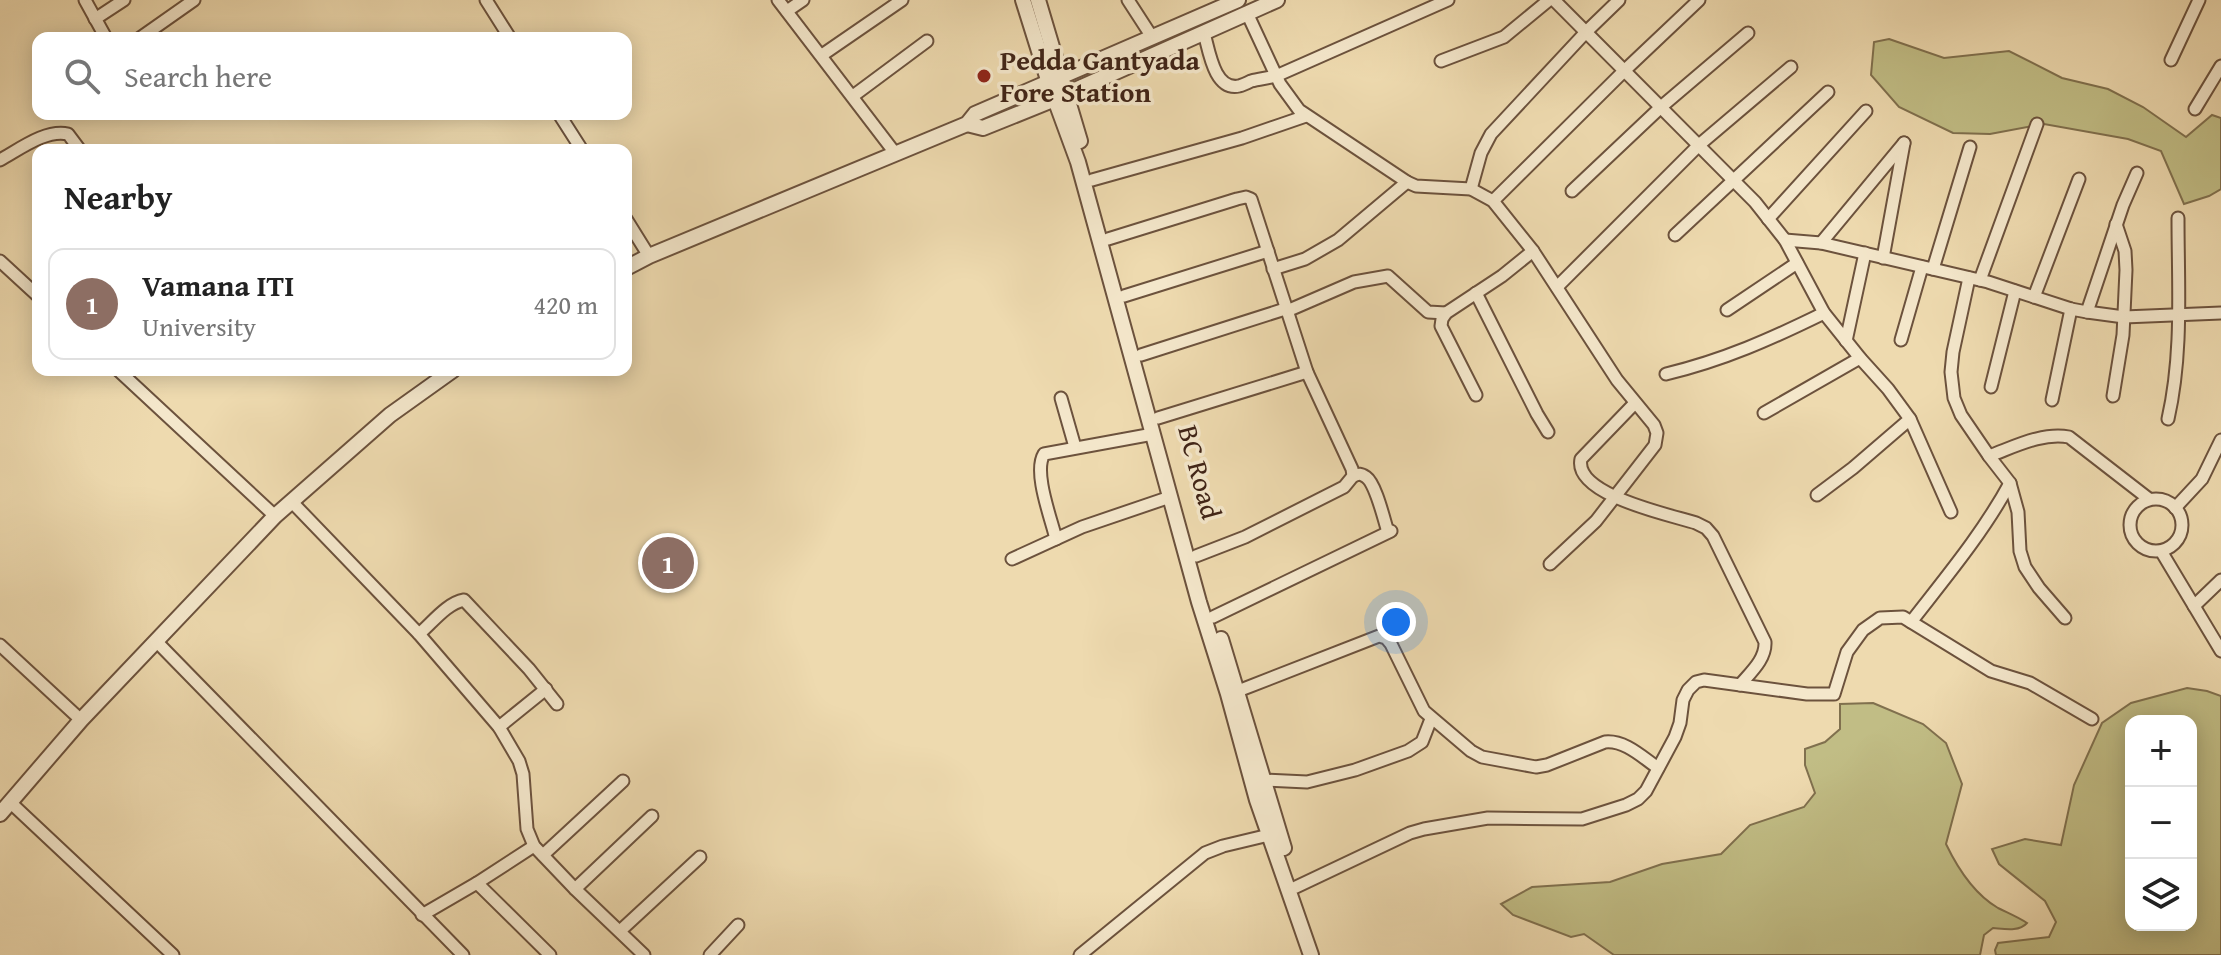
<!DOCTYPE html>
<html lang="en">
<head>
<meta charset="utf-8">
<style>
	:root { --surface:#fff; --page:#f2f2f2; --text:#222; --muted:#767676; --line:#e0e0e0; --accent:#b45309 }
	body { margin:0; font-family:"Gentium Book Plus",serif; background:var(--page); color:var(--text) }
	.controls { position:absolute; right:24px; bottom:24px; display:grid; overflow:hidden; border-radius:16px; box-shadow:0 4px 20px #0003 }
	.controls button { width:72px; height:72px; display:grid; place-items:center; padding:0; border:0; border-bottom:2px solid var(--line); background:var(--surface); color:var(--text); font:40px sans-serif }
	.you { position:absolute; left:1396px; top:622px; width:28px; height:28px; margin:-20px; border:6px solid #fff; border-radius:50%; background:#1a73e8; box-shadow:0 0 0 12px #1a73e833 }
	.badge { display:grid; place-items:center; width:52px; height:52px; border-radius:50%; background:var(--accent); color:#fff; font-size:26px; font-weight:700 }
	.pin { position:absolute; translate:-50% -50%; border:4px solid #fff; box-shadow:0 2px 8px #0006 }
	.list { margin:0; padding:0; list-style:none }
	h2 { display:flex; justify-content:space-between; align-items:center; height:104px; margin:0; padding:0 32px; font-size:34px }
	h2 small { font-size:26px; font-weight:400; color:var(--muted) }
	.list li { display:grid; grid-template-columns:52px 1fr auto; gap:24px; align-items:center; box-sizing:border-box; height:112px; margin:0 16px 16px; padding:0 16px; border:2px solid var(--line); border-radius:16px }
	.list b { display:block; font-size:30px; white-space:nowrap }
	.list p { margin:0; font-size:26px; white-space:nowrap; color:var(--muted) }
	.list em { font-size:26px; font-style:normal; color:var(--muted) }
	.icon { flex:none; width:44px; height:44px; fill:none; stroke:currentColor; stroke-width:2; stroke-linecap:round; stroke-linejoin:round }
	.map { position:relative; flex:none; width:2221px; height:955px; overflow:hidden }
	.search { position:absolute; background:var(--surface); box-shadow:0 4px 20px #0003; left:32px; top:32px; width:600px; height:88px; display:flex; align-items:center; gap:20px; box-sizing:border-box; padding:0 28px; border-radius:16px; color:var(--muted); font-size:30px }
	.panel { position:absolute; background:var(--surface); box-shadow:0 4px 20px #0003; left:32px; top:144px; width:600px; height:232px; border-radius:16px }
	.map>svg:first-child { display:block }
	.green { fill:#c1bd85; stroke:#80704e; stroke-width:2; fill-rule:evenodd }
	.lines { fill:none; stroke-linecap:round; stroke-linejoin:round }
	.minor-casing { stroke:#6c523d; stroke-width:15 }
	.tertiary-casing { stroke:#6c523d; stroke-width:18 }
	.minor { stroke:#f4e7cb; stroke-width:11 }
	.tertiary { stroke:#f4e7cb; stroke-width:14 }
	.poi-dot { fill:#8f2418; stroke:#f4e7cb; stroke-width:3 }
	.labels { text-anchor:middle; stroke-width:7; stroke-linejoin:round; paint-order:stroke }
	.poi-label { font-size:28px; font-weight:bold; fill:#402417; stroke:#f4e7cb; text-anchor:start }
	.street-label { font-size:28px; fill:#402417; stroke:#f4e7cb }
</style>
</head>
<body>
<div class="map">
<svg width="2221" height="955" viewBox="0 0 2221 955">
	<rect width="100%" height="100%" fill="#eedaaf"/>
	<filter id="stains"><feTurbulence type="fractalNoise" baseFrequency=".0025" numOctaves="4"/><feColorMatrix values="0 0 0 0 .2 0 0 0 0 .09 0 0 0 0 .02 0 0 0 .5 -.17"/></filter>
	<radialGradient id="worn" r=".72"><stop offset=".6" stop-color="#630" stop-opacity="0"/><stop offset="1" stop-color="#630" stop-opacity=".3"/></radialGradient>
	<!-- green -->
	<g class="green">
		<path d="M1889,39L1944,58L2009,51L2062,78L2108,89L2143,107L2186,137L2212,115L2221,118V189L2209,196L2184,204L2161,151L2128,139L2044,124L1990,134L1953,133L1899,107L1871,75L1874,42Z"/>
		<path d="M2187,688L2207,691L2221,696V955H1996L1995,950L1998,943L2049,937L2056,922L2045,901L1999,864L1992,849L2025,839L2061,845L2074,785L2102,723L2131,703ZM2191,721V925H2131V721Z"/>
		<path d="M1873,703L1923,724L1946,743L1962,784L1946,844C1958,869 1974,894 1998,908C2008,913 2018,917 2027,923C2019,932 2005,929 1993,928L1984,935L1980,955H1614L1584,934L1571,937L1513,915L1501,904L1532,887L1610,882L1662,864L1721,854L1750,825L1804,807L1815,793L1805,765V749L1825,742L1840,729V704Z"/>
	</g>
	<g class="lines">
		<defs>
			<g id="minor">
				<path d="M85,0L106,38"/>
				<path d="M486,0L510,38"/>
				<path d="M778,0L895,153"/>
				<path d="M1128,0L1152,37"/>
				<path d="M1554,0L1755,202L1785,240L1824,313L1860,358L1888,389L1910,419L1853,468L1817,495"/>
				<path d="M787,11L803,0"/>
				<path d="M1247,13L1280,84L1299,110L1407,182L1416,186L1471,189L1493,201L1533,251L1617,380L1654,425L1657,433L1655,445L1596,521L1550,564"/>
				<path d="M95,19L124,0"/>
				<path d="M1204,33C1209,50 1214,91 1239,86C1243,85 1247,83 1251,81C1259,79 1268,78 1276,76L1448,0"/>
				<path d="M140,38L194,0"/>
				<path d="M822,55L902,0"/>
				<path d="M2171,60L2199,0"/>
				<path d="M1441,61L1504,37L1549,0"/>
				<path d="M853,96L927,41"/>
				<path d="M2195,109L2221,66"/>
				<path d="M559,114L582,150"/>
				<path d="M0,160C20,149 46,129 68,134L80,150"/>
				<path d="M1092,180L1242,138L1306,116"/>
				<path d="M1471,189L1481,153L1491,134L1586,32L1619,0"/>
				<path d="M1572,191L1661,107L1748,33"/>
				<path d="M1493,201L1624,71L1699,0"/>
				<path d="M626,219L649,256"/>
				<path d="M1768,219L1866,111"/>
				<path d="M1675,235L1828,92"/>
				<path d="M1108,239L1237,199L1246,197L1251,199L1307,372L1352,469L1353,476L1344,487L1245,537L1196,556"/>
				<path d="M1785,240L1821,243L1988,282L2071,309L2087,312L2124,317L2221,313"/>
				<path d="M1821,243L1904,143"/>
				<path d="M1883,258L1904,143"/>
				<path d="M0,261L38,296"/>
				<path d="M1273,269L1305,259L1338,240L1407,182"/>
				<path d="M1933,269L1970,147"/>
				<path d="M1969,278L1953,352L1951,372L1954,398L1961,415L1989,456L2010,483L2018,512L2020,551L2025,567L2039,588L2065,618"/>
				<path d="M1980,280L2037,124"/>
				<path d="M1557,287L1699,145L1791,67"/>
				<path d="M1476,293L1537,414L1548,432"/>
				<path d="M1124,296L1268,251"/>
				<path d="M2034,297L2079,179"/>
				<path d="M1727,310L1797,263"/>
				<path d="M2087,312L2123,205L2137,173"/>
				<path d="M1901,340L1922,267"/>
				<path d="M1846,341L1865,253"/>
				<path d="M1141,355L1285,309L1287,311L1354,282L1388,276L1428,312L1446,313"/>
				<path d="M118,370L275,516"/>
				<path d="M1666,374C1724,360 1771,339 1824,313"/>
				<path d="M1991,387L2015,291"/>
				<path d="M1476,395L1441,326L1442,319L1446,313L1502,276L1533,251"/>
				<path d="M2113,396L2123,335L2126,270L2125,251L2116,224"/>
				<path d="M1061,398L1075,447"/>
				<path d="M2052,400L2071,309"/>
				<path d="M1635,403L1581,459C1573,495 1671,515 1696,523L1706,528L1713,536L1765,642C1766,659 1751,672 1740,685"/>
				<path d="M1764,413L1860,358"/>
				<path d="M1158,418L1307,372"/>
				<path d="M1910,419L1951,512"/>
				<path d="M2168,419C2183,353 2178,286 2178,218"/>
				<path d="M1989,456C2014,447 2042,432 2069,437L2149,499"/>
				<path d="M1353,476C1359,474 1360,473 1366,477C1376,484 1384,520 1388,532"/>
				<circle cx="2156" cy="525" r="26"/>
				<path d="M291,501L419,634L499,727L519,761L523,774L527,829L534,846L575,889L644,955"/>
				<path d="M2175,508L2202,479L2221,440"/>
				<path d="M1056,539C1051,518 1033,472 1044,454L1153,434"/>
				<path d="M2161,551L2221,651"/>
				<path d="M1012,559L1082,527L1170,497"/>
				<path d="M2194,606L2221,580"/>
				<path d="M1213,617L1391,531"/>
				<path d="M1911,622C1946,577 1983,533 2010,483"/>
				<path d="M419,634C432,623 447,603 464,600L529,669L557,704"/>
				<path d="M156,641L463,955"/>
				<path d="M0,645L81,720"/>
				<path d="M1238,691L1379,636L1386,638L1391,644L1424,711L1471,751L1482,757L1536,767L1547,765L1605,742C1625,740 1642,757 1658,768"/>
				<path d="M499,727L546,689"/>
				<path d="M1262,780L1307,782L1355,770L1408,751L1422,742L1431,719"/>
				<path d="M11,803L173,955"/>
				<path d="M543,855L623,781"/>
				<path d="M477,883L550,955"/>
				<path d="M1296,887L1410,833L1424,829L1488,818L1582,819L1626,805L1638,799L1646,791L1675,737L1680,723L1683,700L1688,690L1696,682L1704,680L1807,694H1834L1847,652L1863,630L1880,618L1903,617L1991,671L2030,683L2092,719"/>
				<path d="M575,889L652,816"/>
				<path d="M422,915L477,883L534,846"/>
				<path d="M620,931L700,857"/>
				<path d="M710,955L738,925"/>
				<path d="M1080,955L1205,853L1223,846L1269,835"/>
			</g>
			<g id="tertiary">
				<path d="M1023,0L1049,83L1078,162L1199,602L1228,694L1257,800L1311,955"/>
				<path d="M1038,0L1080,141"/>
				<path d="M967,124L983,128L1055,99L1277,0"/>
				<path d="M626,268L649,256L967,124L975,114L1238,0"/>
				<path d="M1221,639L1284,848"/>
				<path d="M0,814L81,720L275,516L390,415L453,370"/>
			</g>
		</defs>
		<!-- minor casing -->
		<use href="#minor" class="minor-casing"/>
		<!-- tertiary casing -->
		<use href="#tertiary" class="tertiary-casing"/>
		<!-- minor -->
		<use href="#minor" class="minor"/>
		<!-- tertiary -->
		<use href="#tertiary" class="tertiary"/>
	</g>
	<!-- markers -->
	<circle class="poi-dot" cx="984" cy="76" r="8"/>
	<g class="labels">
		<!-- poi labels -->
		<g class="poi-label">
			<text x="1000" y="70">Pedda Gantyada<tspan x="1000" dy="32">Fore Station</tspan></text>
		</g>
		<!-- street labels -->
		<g class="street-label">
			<text transform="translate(1200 472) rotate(75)" y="10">BC Road</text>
		</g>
	</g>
	<rect width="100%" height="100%" filter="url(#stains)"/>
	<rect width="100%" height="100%" fill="url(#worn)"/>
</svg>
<div class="controls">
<button>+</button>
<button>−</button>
<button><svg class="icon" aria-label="layers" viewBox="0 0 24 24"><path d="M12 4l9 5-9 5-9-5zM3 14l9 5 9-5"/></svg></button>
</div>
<div class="you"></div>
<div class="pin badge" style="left:668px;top:563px;background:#8d6e63">1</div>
<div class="search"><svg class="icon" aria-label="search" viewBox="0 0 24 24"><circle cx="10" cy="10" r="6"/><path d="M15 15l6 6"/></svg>Search here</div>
<section class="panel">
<h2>Nearby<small></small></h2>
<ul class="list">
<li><span class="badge" style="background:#8d6e63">1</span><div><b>Vamana ITI</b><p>University</p></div><em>420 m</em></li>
</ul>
</section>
</div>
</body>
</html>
